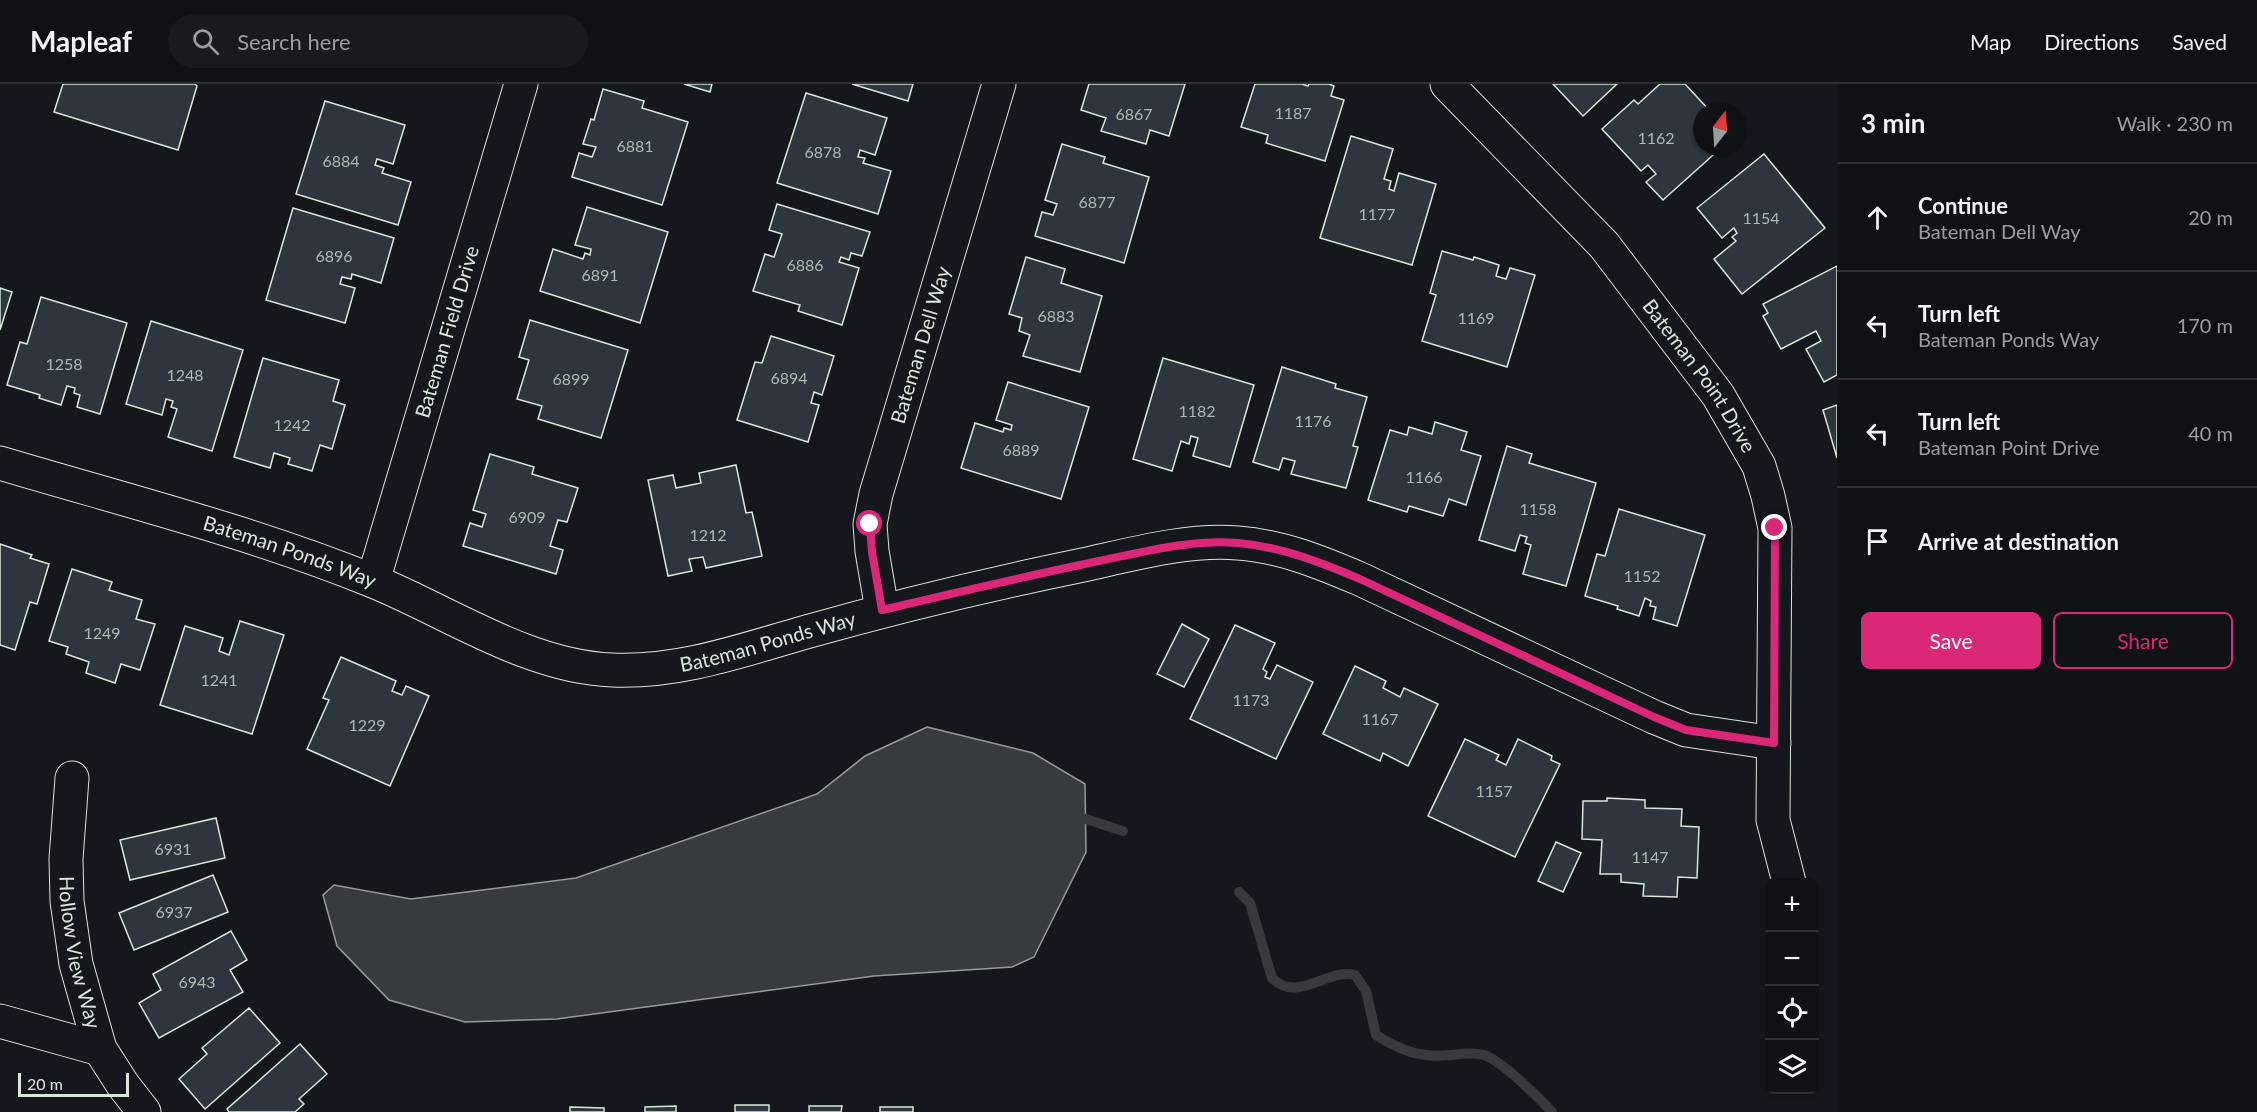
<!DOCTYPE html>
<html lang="en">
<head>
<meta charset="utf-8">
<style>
	:root { --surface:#0f1215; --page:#181b1e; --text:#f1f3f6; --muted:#9b9ea0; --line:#2f3234; --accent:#db2777 }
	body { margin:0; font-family:Lato,sans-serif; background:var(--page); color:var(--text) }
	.controls { position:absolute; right:18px; bottom:18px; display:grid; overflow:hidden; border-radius:9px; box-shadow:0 2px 4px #0004 }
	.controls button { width:54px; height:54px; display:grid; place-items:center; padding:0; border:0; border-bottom:2px solid var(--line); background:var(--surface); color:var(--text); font:30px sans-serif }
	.compass { position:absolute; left:1693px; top:18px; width:54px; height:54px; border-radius:50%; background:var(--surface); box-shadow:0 2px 4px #0004; rotate:17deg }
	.scale { position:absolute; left:18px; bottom:15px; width:111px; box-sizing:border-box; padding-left:6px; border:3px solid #d8e6dc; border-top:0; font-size:16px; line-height:21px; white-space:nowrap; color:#d8e6dc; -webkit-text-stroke:4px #14181c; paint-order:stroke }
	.stop { position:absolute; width:18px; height:18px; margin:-14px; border:4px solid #db2777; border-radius:50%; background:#fff }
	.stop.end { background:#db2777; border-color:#fff; box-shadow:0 2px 6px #0008 }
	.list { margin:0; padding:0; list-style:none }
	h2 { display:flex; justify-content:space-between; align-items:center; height:78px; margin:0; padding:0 24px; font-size:26px }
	h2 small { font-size:20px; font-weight:400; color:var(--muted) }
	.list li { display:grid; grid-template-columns:39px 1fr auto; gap:18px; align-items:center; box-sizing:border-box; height:108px; padding:0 24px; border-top:2px solid var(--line) }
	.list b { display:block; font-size:22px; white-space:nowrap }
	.list p { margin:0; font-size:20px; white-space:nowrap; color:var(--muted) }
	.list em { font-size:20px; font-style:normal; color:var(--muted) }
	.actions { display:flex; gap:12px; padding:18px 24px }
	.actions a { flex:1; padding:14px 0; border:2px solid var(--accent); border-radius:9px; text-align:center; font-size:21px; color:var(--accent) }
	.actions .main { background:var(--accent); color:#fff }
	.icon { flex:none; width:33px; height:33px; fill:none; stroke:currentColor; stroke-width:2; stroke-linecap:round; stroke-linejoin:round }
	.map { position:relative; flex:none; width:1837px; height:1028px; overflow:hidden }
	header { display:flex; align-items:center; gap:36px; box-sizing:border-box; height:84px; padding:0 30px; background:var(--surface); border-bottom:2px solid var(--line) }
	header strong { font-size:28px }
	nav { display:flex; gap:33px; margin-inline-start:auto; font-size:21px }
	.search { width:420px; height:54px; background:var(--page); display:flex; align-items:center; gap:15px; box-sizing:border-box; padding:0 21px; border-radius:33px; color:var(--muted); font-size:22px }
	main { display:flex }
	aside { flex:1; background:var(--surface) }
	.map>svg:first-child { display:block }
	.water { fill:#363b3e; stroke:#939e99; stroke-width:1.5 }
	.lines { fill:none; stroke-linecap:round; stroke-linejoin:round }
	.stream { stroke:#363b3e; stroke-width:10 }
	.building { fill:#2c363c; stroke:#d8e6dc; stroke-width:1.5 }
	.minor-casing { stroke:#d8e6dc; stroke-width:35 }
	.minor { stroke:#14181c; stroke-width:33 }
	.route { stroke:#db2777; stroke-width:8 }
	.labels { text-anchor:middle; stroke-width:4.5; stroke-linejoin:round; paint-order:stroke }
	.number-label { font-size:16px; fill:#adbab4 }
	.street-label { font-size:20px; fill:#d8e6dc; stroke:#14181c }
</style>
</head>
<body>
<header>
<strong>Mapleaf</strong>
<div class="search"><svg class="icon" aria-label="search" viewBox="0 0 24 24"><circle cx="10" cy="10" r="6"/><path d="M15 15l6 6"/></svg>Search here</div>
<nav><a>Map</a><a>Directions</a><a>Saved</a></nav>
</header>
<main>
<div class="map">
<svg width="1837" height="1028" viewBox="0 0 1837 1028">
	<rect width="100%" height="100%" fill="#14181c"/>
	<!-- water -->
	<path class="water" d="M927,643L1033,669L1085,700L1086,768L1034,873L1012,883L874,892L557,935L465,938L389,916L337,862L323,811L334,801L411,815L576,794L817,710L865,672Z"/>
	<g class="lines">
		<!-- stream -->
		<g class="stream">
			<path d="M1086,735L1123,747"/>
			<path d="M1239,808L1250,819L1272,894C1298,920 1327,884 1355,891L1366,907L1376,951C1401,967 1421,974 1451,971C1462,970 1472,968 1484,971C1502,977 1538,1013 1552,1028"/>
		</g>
	</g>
	<!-- building -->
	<g class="building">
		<path d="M63,0H195L197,2L178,66L54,28Z"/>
		<path d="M684,0H712L710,8Z"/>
		<path d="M852,0H913L908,17Z"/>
		<path d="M1089,0H1185L1169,52L1150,46L1146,60L1101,47L1106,34L1081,26Z"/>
		<path d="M1255,0H1302L1308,2L1309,0H1329L1334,2L1331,12L1344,16L1325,77L1266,59L1268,51L1241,43Z"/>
		<path d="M1553,0H1617L1583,32Z"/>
		<path d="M1660,0H1685L1710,27H1702V63H1722L1663,116L1646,98L1656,90L1648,81L1641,87L1602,45L1634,16L1638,20Z"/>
		<path d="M603,5L644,17L642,24L688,38L662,121L572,93L579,69L592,73L596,63L583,60L591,35L594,36Z"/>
		<path d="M806,9L887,34L875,71L860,66L858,73L865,74L863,79L891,87L878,130L777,99Z"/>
		<path d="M325,17L405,41L393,80L377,75L375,81L384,84L382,89L411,98L398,141L296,110Z"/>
		<path d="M1351,52L1393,65L1384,95L1391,97L1389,105L1394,107L1399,89L1436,100L1412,181L1320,154Z"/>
		<path d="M1062,60L1105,73L1103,79L1149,93L1124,179L1035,152L1042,128L1053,131L1057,120L1045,116Z"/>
		<path d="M1764,70L1825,144L1742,210L1714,175L1736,157L1732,153L1737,149L1734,144L1722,154L1697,124Z"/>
		<path d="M777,120L870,148L862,172L851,169L849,176L841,173L839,178L859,184L842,241L798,227L800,221L753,207L765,170L774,173L782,150L769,146Z"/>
		<path d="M587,123L668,148L640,239L540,207L553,165L583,175L585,169L590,171L591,165L575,161Z"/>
		<path d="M293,124L394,154L381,199L352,190L351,195L342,193L340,200L355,204L345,239L266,216Z"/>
		<path d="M1442,167L1473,176L1474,173L1499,181L1496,192L1506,195L1510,184L1535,191L1507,283L1422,257L1436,211L1430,209Z"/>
		<path d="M1026,173L1065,185L1061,199L1102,212L1080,288L1023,272L1030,251L1019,247L1022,234L1009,230Z"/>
		<path d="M1837,182V291L1824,298L1806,265L1821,257L1816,247L1781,265L1763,232L1768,229L1763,220Z"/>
		<path d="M0,204L12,208L0,246Z"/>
		<path d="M41,213L127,239L100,330L77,323L80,311L74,309L75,304L67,302L61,321L39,314L40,311L7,301L20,258L27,260Z"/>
		<path d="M530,236L628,266L601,354L538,335L542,322L517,315L529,276L519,273Z"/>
		<path d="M151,237L243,266L212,367L168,353L177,325L171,323L173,317L166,315L162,331L126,320Z"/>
		<path d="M771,252L834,272L822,311L814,308L811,319L819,321L808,358L737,336L755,278L762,279Z"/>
		<path d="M263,274L339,296L333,317L345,321L332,365L320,361L312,387L288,380L290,374L274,369L270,384L234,373Z"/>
		<path d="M1163,274L1254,301L1230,383L1193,372L1198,354L1191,352L1189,360L1181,357L1172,387L1133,375Z"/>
		<path d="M1282,283L1336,300L1335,304L1367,313L1353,362L1358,363L1346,404L1291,390L1295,377L1283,374L1279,386L1253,378Z"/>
		<path d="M1008,298L1089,323L1061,415L961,384L975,339L1003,348L1004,344L1011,346L1012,341L996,336Z"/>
		<path d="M1837,321V374L1823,326Z"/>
		<path d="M1435,338L1467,348L1461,366L1481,372L1466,421L1449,415L1443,432L1409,422L1407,428L1368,416L1390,346L1407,351L1409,343L1432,350Z"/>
		<path d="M1507,362L1532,370L1529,379L1596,399L1566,502L1523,490L1531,461L1525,459L1527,453L1520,451L1515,467L1479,456Z"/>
		<path d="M490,370L534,383L532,390L578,404L567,438L558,436L550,462L563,466L556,490L463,462L470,439L482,443L486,430L473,426Z"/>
		<path d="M736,381L746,429L752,428L762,472L706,484L703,473L689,475L692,487L668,492L648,396L673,391L676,404L701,399L699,389Z"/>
		<path d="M1619,425L1705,451L1677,542L1653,535L1656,523L1650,522L1651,517L1645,514L1639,532L1617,525L1618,522L1585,512L1597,470L1605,472Z"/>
		<path d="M0,460L32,471L30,474L49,480L37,520L30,518L15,566L0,561Z"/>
		<path d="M72,485L112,498L109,506L142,516L136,535L155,540L140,586L121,580L115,599L86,589L89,578L66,570L68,563L49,557Z"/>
		<path d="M240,537L284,551L252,650L160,621L185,542L223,554L219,567L229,571Z"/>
		<path d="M1182,540L1209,555L1184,603L1157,590Z"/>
		<path d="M1235,541L1275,559L1263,585L1267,588L1265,593L1270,595L1277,581L1313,598L1276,675L1190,635Z"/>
		<path d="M341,573L396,597L392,607L402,611L406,602L429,612L390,702L307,665L329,616L323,614Z"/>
		<path d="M1355,582L1386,597L1383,604L1400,613L1404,604L1438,620L1408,682L1383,669L1380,677L1323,650Z"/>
		<path d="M1465,655L1499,671L1496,676L1506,681L1518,655L1552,672L1551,676L1560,680L1515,773L1428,732Z"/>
		<path d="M1607,714L1645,716V724L1682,725L1681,742L1699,743L1697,794L1678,793L1677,813L1643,812L1644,800L1621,798V790H1600L1602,756L1582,755L1583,717H1607Z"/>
		<path d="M216,734L225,774L130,796L120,756Z"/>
		<path d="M1556,758L1581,769L1563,808L1538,797Z"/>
		<path d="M213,791L228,828L134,866L119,829Z"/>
		<path d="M231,847L247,876L230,886L243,908L159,954L139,919L161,906L153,890Z"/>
		<path d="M249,924L280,959L205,1025L179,995L207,970L202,964Z"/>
		<path d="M300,960L327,990L299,1015L304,1020L295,1028H229L227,1025Z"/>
		<rect x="735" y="1021" width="34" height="7"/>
		<path d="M676,1022V1028H645V1023Z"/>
		<path d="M809,1022H842L841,1028H809Z"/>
		<path d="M570,1023L604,1024V1028H570Z"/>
		<rect x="880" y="1023" width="33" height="5"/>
	</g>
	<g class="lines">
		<defs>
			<g id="minor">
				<path id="s1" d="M1447,0L1604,161L1718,311L1759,382L1768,412L1775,444L1773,736L1789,798"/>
				<path id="s2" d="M0,379C124,416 252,448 373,497C449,528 528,583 612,586C679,589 743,566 806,548C898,522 990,500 1083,481C1133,470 1186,455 1238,459C1281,462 1320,478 1360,495L1654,633L1686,646L1774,659"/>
				<path id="s3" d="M373,497L521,0"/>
				<path id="s4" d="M882,526L872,467L870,440L876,410L999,0"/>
				<path id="s5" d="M72,694L66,775L67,817L76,880L100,965L123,1001L144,1028"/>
				<path d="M0,937L100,965"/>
			</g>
		</defs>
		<!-- minor casing -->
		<use href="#minor" class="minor-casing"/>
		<!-- minor -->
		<use href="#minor" class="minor"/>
	</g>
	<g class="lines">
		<!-- route -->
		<path class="route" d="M870,440L872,468L882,526C954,509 1026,492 1099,477C1144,468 1192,455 1238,459C1282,463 1320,478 1360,495L1654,633L1686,646L1774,659L1775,444"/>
	</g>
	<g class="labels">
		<!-- number labels -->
		<g class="number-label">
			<text x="1293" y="35">1187</text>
			<text x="1134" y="36">6867</text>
			<text x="1656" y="60">1162</text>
			<text x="635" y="68">6881</text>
			<text x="823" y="74">6878</text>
			<text x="341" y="83">6884</text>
			<text x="1097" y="124">6877</text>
			<text x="1377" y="136">1177</text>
			<text x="1761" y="140">1154</text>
			<text x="334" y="178">6896</text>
			<text x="805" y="187">6886</text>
			<text x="600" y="197">6891</text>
			<text x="1056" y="238">6883</text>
			<text x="1476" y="240">1169</text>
			<text x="64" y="286">1258</text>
			<text x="185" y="297">1248</text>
			<text x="789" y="300">6894</text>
			<text x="571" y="301">6899</text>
			<text x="1197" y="333">1182</text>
			<text x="1313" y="343">1176</text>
			<text x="292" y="347">1242</text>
			<text x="1021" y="372">6889</text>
			<text x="1424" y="399">1166</text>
			<text x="1538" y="431">1158</text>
			<text x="527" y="439">6909</text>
			<text x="708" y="457">1212</text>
			<text x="1642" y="498">1152</text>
			<text x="102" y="555">1249</text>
			<text x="219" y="602">1241</text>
			<text x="1251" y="622">1173</text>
			<text x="1380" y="641">1167</text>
			<text x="367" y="647">1229</text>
			<text x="1494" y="713">1157</text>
			<text x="173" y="771">6931</text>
			<text x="1650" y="779">1147</text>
			<text x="174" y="834">6937</text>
			<text x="197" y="904">6943</text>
		</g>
		<!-- street labels -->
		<g class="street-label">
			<text dy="7" stroke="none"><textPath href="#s3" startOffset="260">Bateman Field Drive</textPath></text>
			<text dy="7" stroke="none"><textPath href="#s4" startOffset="273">Bateman Dell Way</textPath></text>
			<text dy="7" stroke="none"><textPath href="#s1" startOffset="387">Bateman Point Drive</textPath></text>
			<text dy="7" stroke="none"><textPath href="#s2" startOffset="303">Bateman Ponds Way</textPath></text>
			<text dy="7" stroke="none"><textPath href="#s2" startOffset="807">Bateman Ponds Way</textPath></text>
			<text dy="7" stroke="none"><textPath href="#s5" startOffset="176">Hollow View Way</textPath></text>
		</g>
	</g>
</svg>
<div class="controls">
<button>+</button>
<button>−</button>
<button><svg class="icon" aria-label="locate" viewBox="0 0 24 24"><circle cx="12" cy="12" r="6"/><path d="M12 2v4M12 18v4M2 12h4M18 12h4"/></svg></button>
<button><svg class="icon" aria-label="layers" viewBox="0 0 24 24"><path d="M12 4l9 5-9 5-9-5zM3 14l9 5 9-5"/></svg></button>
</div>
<svg class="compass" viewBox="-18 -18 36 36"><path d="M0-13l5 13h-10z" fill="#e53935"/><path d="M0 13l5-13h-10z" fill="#9b9ea0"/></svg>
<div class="scale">20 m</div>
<div class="stop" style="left:870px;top:440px"></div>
<div class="stop end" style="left:1775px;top:444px"></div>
</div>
<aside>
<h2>3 min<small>Walk · 230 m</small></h2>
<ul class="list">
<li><svg class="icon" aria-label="ahead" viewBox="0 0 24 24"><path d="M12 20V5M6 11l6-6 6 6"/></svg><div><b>Continue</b><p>Bateman Dell Way</p></div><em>20 m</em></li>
<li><svg class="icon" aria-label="left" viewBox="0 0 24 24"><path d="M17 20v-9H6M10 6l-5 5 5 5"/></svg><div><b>Turn left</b><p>Bateman Ponds Way</p></div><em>170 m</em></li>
<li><svg class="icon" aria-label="left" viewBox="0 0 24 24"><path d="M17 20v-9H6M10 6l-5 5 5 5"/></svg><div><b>Turn left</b><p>Bateman Point Drive</p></div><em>40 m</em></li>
<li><svg class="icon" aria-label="arrive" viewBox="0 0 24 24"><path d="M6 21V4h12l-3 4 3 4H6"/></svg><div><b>Arrive at destination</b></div></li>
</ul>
<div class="actions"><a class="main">Save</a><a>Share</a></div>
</aside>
</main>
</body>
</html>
